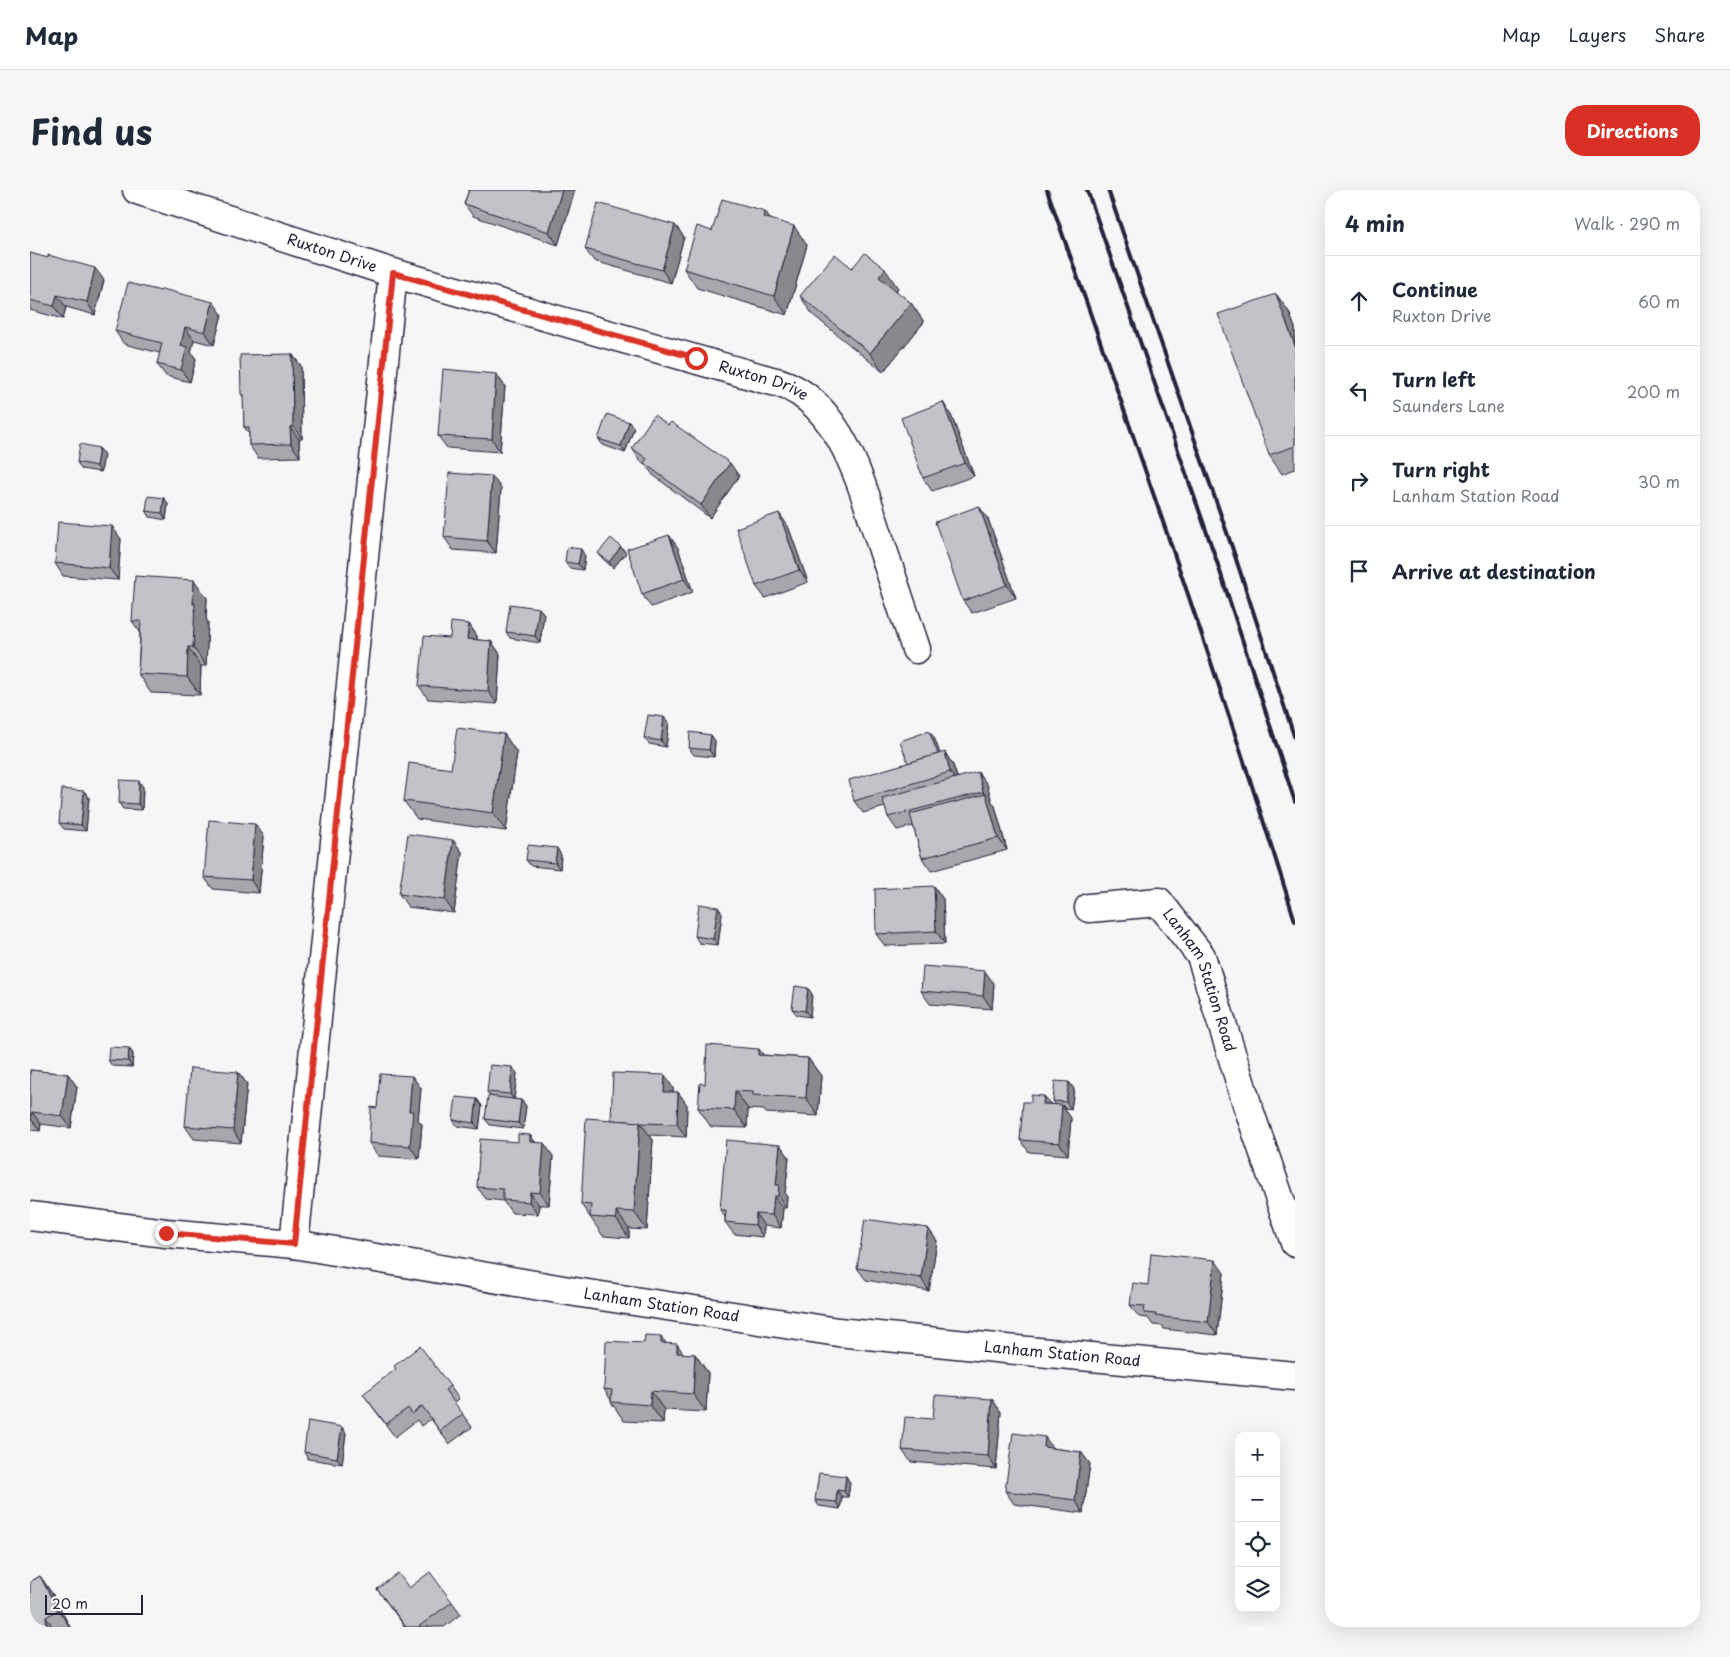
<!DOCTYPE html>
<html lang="en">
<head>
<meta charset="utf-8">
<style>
	:root { --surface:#fff; --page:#f6f6f7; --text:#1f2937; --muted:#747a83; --line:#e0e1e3; --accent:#d93025 }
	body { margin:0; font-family:"Playpen Sans",sans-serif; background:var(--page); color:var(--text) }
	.controls { position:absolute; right:15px; bottom:15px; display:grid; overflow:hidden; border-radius:10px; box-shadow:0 5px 20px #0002 }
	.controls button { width:45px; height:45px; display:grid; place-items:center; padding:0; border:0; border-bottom:1px solid var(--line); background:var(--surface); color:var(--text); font:25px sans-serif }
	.scale { position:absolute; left:15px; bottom:12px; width:98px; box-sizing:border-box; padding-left:5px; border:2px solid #22223b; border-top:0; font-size:14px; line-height:18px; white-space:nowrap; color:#22223b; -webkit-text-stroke:4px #fff; paint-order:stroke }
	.stop { position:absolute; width:15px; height:15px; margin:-11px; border:4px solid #d93025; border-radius:50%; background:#fff }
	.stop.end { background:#d93025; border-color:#fff; box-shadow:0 1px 5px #0008 }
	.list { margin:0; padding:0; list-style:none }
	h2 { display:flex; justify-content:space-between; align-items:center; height:65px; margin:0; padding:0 20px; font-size:21px }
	h2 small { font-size:16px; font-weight:400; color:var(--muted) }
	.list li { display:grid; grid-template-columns:32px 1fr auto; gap:15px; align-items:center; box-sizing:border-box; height:90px; padding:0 20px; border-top:1px solid var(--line) }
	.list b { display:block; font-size:19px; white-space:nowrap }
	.list p { margin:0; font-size:16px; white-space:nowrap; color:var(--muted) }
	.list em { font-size:16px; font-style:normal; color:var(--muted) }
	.icon { flex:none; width:28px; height:28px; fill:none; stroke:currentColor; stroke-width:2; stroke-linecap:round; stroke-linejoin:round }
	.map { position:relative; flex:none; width:1265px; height:1437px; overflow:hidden; border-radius:20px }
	header { display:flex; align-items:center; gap:30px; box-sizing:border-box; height:70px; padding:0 25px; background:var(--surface); border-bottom:1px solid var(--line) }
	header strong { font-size:24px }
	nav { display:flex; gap:28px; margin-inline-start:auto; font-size:18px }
	.intro { display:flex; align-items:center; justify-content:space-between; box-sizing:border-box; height:120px; padding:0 30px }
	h1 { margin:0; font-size:35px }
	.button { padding:12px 22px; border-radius:20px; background:var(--accent); color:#fff; font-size:18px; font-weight:700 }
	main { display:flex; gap:30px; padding:0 30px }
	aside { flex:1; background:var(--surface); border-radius:20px; box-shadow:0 5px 20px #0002 }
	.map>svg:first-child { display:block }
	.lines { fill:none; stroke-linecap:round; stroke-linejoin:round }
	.minor-casing { stroke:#22223b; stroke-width:31 }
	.minor { stroke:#fff; stroke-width:28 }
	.rail { stroke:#22223b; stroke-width:4 }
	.wall { fill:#a7a7ad; stroke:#22223b }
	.shaded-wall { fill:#88888d; stroke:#22223b }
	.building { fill:#c2c2c9; stroke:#22223b }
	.route { stroke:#d93025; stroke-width:6 }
	.labels { text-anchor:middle; stroke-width:5; stroke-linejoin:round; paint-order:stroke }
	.street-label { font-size:15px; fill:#22223b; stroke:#fff }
</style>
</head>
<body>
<header>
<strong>Map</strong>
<nav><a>Map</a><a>Layers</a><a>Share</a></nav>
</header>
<div class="intro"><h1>Find us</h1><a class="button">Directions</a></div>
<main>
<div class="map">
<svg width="1265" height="1437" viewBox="0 0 1265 1437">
	<rect width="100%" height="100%" fill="#f6f6f7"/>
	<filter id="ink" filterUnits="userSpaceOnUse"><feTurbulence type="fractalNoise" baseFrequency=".02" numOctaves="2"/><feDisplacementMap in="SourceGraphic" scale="10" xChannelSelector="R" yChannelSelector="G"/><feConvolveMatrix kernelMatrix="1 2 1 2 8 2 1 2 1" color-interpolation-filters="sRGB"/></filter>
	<g filter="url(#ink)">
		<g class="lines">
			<defs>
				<g id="minor">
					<path id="s1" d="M107,0L363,83L738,190C809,202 832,296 851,354C863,389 874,424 886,459"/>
					<path id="s2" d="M1059,718L1129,712L1171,766L1218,917L1265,1053"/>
					<path id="s3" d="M0,1026L136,1043L264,1054L551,1103L808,1142L976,1159L1265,1186"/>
					<path d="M264,1054L363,83"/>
				</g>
			</defs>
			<!-- minor casing -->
			<use href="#minor" class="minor-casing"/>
			<!-- minor -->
			<use href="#minor" class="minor"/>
			<!-- rail -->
			<g class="rail">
				<path d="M1017,0C1102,243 1189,486 1265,731"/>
				<path d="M1057,0L1185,366L1265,612"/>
				<path d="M1078,0L1203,360L1265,549"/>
			</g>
		</g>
		<!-- wall -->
		<g class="wall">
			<path d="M439,0H545L528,55L443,26L434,14Z"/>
			<path d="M735,21L740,29L777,55L757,125L667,98L654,79L682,41Z"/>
			<path d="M645,35L654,47L641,93L564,71L555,59Z"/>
			<path d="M0,63L74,90L65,125L36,117L33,129L0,120Z"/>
			<path d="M822,78L868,98L866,101L881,113L894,132L853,182L783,125L770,106Z"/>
			<path d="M1246,104L1259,122L1265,138V279L1252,284L1239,265Z"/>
			<path d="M192,124L184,155L164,150L161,162L166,169L160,192L136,186L127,174L130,163L94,154L85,141Z"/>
			<path d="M262,164L271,176L272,249H269L270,267L228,268L219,255V244L214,237V208L211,204Z"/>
			<path d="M466,184L475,196L470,262L417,258L408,246Z"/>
			<path d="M921,225L944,286L902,301L893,288Z"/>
			<path d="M599,232L604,238L595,263L573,255L568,249Z"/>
			<path d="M638,235L709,286L680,328L623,285L615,274L610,271L602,258Z"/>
			<path d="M69,258L74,265L71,282L51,279L47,272Z"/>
			<path d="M471,298L466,363L423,360L414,347Z"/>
			<path d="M134,308L138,314L136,330L120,327L116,321Z"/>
			<path d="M958,329L986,408L942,423L933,411Z"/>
			<path d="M758,336L778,392L735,408L726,396Z"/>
			<path d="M639,345L648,358L663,402L621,417L612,404Z"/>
			<path d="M91,349L88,390L33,386L25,373Z"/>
			<path d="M591,357L596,363L583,378L573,369L568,363Z"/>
			<path d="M555,366L553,380L539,378L535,372Z"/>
			<path d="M164,390L177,408L176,429L178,432L176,476H171L170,505L121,503L108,484L110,442L102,431Z"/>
			<path d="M509,418L514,424L510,453L480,448L476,442Z"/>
			<path d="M439,434L447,446V450L461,451L470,464L467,514L398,509L389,496L420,448Z"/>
			<path d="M634,527L639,533L636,557L619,554L614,548Z"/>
			<path d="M474,544L487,563L476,641L387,629L374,611Z"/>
			<path d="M681,545L685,551L684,567L664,565L659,558Z"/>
			<path d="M904,547L910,564L923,575L927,587L957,594L962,612L965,616L977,660L901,681L892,668L883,636L867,640L858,627L855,617L833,623L824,611L878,573Z"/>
			<path d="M113,597L112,620L93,619L89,613Z"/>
			<path d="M54,601L59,607L56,641L34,639L29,633Z"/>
			<path d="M234,646L229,703L183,699L174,687Z"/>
			<path d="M423,650L432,662L424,723L378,717L369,704Z"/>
			<path d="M531,665L530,679L501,676L496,670Z"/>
			<path d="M904,696L913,709L915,754L855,756L846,744Z"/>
			<path d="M692,723L688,755L669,753L665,746Z"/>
			<path d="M964,794L962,819L900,814L891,801Z"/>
			<path d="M782,804L780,827L767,825L762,819Z"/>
			<path d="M99,858L103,864L102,877L82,876L78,870Z"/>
			<path d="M733,865L778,868L791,886L788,926L736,923L734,920L718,919L717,938L681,937L668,918L675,894Z"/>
			<path d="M0,880L38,884L47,897L41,938L11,934L10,941L0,940Z"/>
			<path d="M208,882L217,894L211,953L164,949L155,936Z"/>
			<path d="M487,883L484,909L491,910L496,916L493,939L460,935L455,929L460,906L457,902Z"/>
			<path d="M1039,892L1044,899L1041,919L1034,918L1041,928L1038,965L999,962L990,950L1001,912L1014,906L1020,914L1026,915L1023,911Z"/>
			<path d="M391,898L388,930L392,934L389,969L348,966L339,953L347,918Z"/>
			<path d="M643,898V902H648L657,915L656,947L620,945L623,950L617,1040L599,1039V1048L573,1046L551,1014L581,930Z"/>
			<path d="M447,909L452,916L449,939L427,936L423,930Z"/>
			<path d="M500,945L506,953L523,966L519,1015H509L508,1024L482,1023L473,1011L456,1009L447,997L488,952Z"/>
			<path d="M750,955L759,967L755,1004L757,1007L756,1018H753L751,1038L734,1036L733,1047L704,1044L695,1032V1027L690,1020Z"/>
			<path d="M898,1038L907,1051L899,1101L836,1090L827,1078Z"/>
			<path d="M1194,1083L1187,1145L1134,1139L1133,1136L1123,1135L1118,1128L1109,1127L1100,1115L1118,1095Z"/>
			<path d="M637,1154L654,1164H665L678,1183L676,1222L634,1220L633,1233L594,1231L581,1212V1210L574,1199Z"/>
			<path d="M420,1196L429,1209L424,1213L442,1237L419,1254L401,1229L391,1236L387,1230L365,1247L333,1204Z"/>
			<path d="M962,1209L971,1222L966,1279L881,1272L872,1260Z"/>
			<path d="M316,1243L312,1274L278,1269L274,1262Z"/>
			<path d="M1022,1258L1051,1262L1060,1274L1053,1323L984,1314L975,1301Z"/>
			<path d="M816,1286L820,1293L818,1307H812L810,1319L789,1316L785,1310Z"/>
			<path d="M10,1386L23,1405L40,1437H0V1392Z"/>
			<path d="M347,1399L422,1412L431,1424L414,1437H375Z"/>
		</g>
		<!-- shaded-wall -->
		<g class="shaded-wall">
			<path d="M532,0H545L528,55L519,42Z"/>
			<path d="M735,21L748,40L733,27Z"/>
			<path d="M645,35L654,47L641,93L632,80Z"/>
			<path d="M764,36L777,55L757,125L744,106Z"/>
			<path d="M65,78L74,90L65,125L57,112Z"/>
			<path d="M855,79L868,98L862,105L849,87Z"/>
			<path d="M1246,104L1259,122L1265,138V156Z"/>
			<path d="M27,105L36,117L33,129L24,116Z"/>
			<path d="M183,112L192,124L184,155L175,142Z"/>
			<path d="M881,113L894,132L853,182L840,163Z"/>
			<path d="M155,137L164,150L161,162L166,169L160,192L151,180V155Z"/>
			<path d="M262,164L271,176L272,249L263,236Z"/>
			<path d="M466,184L475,196L470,262L462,249Z"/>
			<path d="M913,212L921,225L944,286L935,273Z"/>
			<path d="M599,232L604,238L595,263L591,256Z"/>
			<path d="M260,237L269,249L270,267L261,254Z"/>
			<path d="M69,258L74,265L71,282L66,276Z"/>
			<path d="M700,273L709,286L680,328L671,315Z"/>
			<path d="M462,286L471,298L466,363L457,351Z"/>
			<path d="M134,308L138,314L136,330L132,323Z"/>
			<path d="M949,316L958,329L986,408L977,395Z"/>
			<path d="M749,323L758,336L778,392L769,380Z"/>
			<path d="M82,336L91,349L88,390L79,378Z"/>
			<path d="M639,345L648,358L663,402L654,389Z"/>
			<path d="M591,357L596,363L583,378L579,372Z"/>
			<path d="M551,359L555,366L553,380L548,374Z"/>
			<path d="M164,390L177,408L176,429L178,432L176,476L163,457V414Z"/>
			<path d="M509,418L514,424L510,453L505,446Z"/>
			<path d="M439,434L447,446L446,462L437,449Z"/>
			<path d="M461,451L470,464L467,514L458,501Z"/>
			<path d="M158,457L171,476L170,505L157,487Z"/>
			<path d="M634,527L639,533L636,557L631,551Z"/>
			<path d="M899,541L904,547L913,572L908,566Z"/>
			<path d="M474,544L487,563L476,641L463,623Z"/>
			<path d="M681,545L685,551L684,567L679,560Z"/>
			<path d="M915,562L923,575L929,595L920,582Z"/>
			<path d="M948,582L957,594L962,612L965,616L977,660L968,648L956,606L953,602Z"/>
			<path d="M109,591L113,597L112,620L108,614Z"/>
			<path d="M54,601L59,607L56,641L51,635Z"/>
			<path d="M225,634L234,646L229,703L221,690Z"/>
			<path d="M423,650L432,662L424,723L415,710Z"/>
			<path d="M527,658L531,665L530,679L525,673Z"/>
			<path d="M904,696L913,709L915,754L906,741Z"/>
			<path d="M688,717L692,723L688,755L683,749Z"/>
			<path d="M955,781L964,794L962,819L953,806Z"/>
			<path d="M778,798L782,804L780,827L775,821Z"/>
			<path d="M99,858L103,864L102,877L98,871Z"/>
			<path d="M729,859L742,877L728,865Z"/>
			<path d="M778,868L791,886L788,926L776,908Z"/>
			<path d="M482,877L487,883L484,910L480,904Z"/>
			<path d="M208,882L217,894L211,953L203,940Z"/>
			<path d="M38,884L47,897L41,938L32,926Z"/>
			<path d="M635,885L643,898V914L634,902Z"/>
			<path d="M382,886L391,898L388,930L392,934L389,969L380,956L379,921Z"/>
			<path d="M1039,892L1044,899L1041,919L1036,912Z"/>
			<path d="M705,901L718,919L717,938L704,920Z"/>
			<path d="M648,902L657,915L656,947L647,934Z"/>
			<path d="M1014,906L1023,918L1013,914Z"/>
			<path d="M447,909L452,916L449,939L444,933Z"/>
			<path d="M491,910L496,916L493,939L488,933Z"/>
			<path d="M1032,915L1041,928L1038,965L1029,953Z"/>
			<path d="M2,922L11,934L10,941L1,929Z"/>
			<path d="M610,932L623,950L617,1040L604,1022Z"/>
			<path d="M500,945L509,957L500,952Z"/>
			<path d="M514,953L523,966L519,1015L510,1003Z"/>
			<path d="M750,955L759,967L755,1004L757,1007L756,1018L748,1006L746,995Z"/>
			<path d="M500,1002L509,1015L508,1024L499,1012Z"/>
			<path d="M744,1006L753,1018L751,1038L742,1025Z"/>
			<path d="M586,1021L599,1039V1048L586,1029Z"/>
			<path d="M726,1024L734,1036L733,1047L725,1035Z"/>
			<path d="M898,1038L907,1051L899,1101L891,1088Z"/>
			<path d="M1185,1070L1194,1083L1187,1145L1178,1132Z"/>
			<path d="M631,1146L644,1164L631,1153Z"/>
			<path d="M647,1154L660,1173L647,1163Z"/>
			<path d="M665,1164L678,1183L676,1222L663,1204Z"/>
			<path d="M621,1201L634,1220L633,1233L620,1215Z"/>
			<path d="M962,1209L971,1222L966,1279L958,1266Z"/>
			<path d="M312,1237L316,1243L312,1274L307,1268Z"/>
			<path d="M1015,1247L1024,1260L1014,1257Z"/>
			<path d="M1051,1262L1060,1274L1053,1323L1045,1310Z"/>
			<path d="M816,1286L820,1293L818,1307L814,1301Z"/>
			<path d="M807,1300L812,1307L810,1319L806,1312Z"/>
			<path d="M10,1386L23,1405L40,1437L28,1420Z"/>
			<path d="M16,1427L23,1437H17Z"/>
		</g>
		<!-- building -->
		<g class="building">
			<path d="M439,0H532L519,42L434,14Z"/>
			<path d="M692,9L735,21L733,27L764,36L744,106L654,79L667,36L682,41Z"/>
			<path d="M568,13L645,35L632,80L555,59Z"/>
			<path d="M0,63L18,68V65L65,78L57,112L27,105L24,116L0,110Z"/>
			<path d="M835,63L855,79L849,87L881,113L840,163L770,106L805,64L822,78Z"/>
			<path d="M98,93L131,101L132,99L183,112L175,142L155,137L151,155L157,157L151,180L127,174L132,153L85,141Z"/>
			<path d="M1246,104L1265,156V256L1239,265L1188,124Z"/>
			<path d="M262,164L263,236L260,237L261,254L219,255V237H214L213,205L211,204L210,165Z"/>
			<path d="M413,179L466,184L462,249L408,246Z"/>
			<path d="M913,212L935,273L893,288L871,228Z"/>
			<path d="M577,224L599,232L591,256L568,249Z"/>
			<path d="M624,225L638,235L641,232L700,273L671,315L614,273L617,269L602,258Z"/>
			<path d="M50,254L69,258L66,276L47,272Z"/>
			<path d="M419,283L462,286L457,351L414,347Z"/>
			<path d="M118,306L134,308L132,323L116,321Z"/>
			<path d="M949,316L977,395L933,411L905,332Z"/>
			<path d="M749,323L769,380L726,396L706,338Z"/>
			<path d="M28,332L82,336L79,378L25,373Z"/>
			<path d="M639,345L654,389L612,404L597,359Z"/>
			<path d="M581,348L591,357L579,372L568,363Z"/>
			<path d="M537,357L551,359L548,374L535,372Z"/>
			<path d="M105,386L164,390L163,414L165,413L163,457H158L157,487L108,484L111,431H102Z"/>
			<path d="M480,414L509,418L505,446L476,442Z"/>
			<path d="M421,432L439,434L437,449L461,451L458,501L389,496L394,446L420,448Z"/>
			<path d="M618,525L634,527L631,551L614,548Z"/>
			<path d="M427,538L474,544L463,623L374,611L379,573L421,579Z"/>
			<path d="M899,541L908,564L878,573L870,551Z"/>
			<path d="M660,542L681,545L679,560L659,558Z"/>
			<path d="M915,562L920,582L824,611L819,590Z"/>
			<path d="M948,582L953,602L858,627L852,608Z"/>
			<path d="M90,590L109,591L108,614L89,613Z"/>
			<path d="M32,599L54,601L51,635L29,633Z"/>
			<path d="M956,604L968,648L892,668L880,624Z"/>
			<path d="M179,630L225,634L221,690L174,687Z"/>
			<path d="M378,644L423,650L415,710L369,704Z"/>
			<path d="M498,655L527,658L525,673L496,670Z"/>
			<path d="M904,696L906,741L846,744L845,699Z"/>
			<path d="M669,714L688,717L683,749L665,746Z"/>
			<path d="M893,776L955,781L953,806L891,801Z"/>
			<path d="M765,796L778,798L775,821L762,819Z"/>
			<path d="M677,855L729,859L728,865L778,868L776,908L723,905V902L705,901L704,920L668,918L670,893L675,894Z"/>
			<path d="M79,857L99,858L98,871L78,870Z"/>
			<path d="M460,875L482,877L480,904L457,902Z"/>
			<path d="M160,878L208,882L203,940L155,936Z"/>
			<path d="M0,880L38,884L32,926L2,922L1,929H0Z"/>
			<path d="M583,883L635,885L634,902H648L647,934L610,933V932L581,930Z"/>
			<path d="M350,884L382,886L379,921H383L380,956L339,953L341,917L347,918Z"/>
			<path d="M1025,891L1039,892L1036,912L1023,911Z"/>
			<path d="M1001,905L1014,906L1013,914L1032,915L1029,953L990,950L993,912H1001Z"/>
			<path d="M458,906L491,910L488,933L455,929Z"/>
			<path d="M426,907L447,909L444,933L423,930Z"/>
			<path d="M556,928L610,932L604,1022L586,1021V1029L560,1027L561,1015L551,1014Z"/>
			<path d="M488,944L500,945V952L514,953L510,1003L500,1002L499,1012L473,1010V999L447,997L450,949L488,952Z"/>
			<path d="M696,950L750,955L746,995H749L748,1006H744L742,1025L726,1024L725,1035L695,1032L696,1020H690Z"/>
			<path d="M835,1029L898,1038L891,1088L827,1078Z"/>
			<path d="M1121,1063L1185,1070L1178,1132L1125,1126L1126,1124L1114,1123L1115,1116L1100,1115L1103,1093L1118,1095Z"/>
			<path d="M615,1145L631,1146V1153L647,1154V1163L665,1164L663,1204L621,1201L620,1215L581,1212L582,1200L574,1199L576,1151L614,1153Z"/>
			<path d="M390,1156L420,1196L415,1200L433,1224L410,1241L392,1216L382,1224L378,1218L356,1234L333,1204L366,1179L364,1176Z"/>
			<path d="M905,1205L962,1209L958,1266L872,1260L875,1227L903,1229Z"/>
			<path d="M278,1231L312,1237L307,1268L274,1262Z"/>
			<path d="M983,1243L1015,1247L1014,1257L1051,1262L1045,1310L975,1301Z"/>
			<path d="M789,1283L816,1286L814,1301L807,1300L806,1312L785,1310Z"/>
			<path d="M400,1382L422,1412L388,1437H376L347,1399L368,1383L379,1398Z"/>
			<path d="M10,1386L28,1420L16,1427L17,1437H9V1431L0,1436V1392Z"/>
		</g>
	</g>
	<g class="lines" filter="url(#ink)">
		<!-- route -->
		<path class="route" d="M136,1043L264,1054L363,83L666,168"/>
	</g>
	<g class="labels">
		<!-- street labels -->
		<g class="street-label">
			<text dy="5" stroke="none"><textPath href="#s1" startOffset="205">Ruxton Drive</textPath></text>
			<text dy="5" stroke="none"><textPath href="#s1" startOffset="655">Ruxton Drive</textPath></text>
			<text dy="5" stroke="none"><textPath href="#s2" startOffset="160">Lanham Station Road</textPath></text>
			<text dy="5" stroke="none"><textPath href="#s3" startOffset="638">Lanham Station Road</textPath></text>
			<text dy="5" stroke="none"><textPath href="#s3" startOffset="1042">Lanham Station Road</textPath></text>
		</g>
	</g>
</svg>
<div class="controls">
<button>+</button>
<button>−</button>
<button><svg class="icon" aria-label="locate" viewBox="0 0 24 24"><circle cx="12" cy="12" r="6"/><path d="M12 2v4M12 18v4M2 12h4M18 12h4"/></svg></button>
<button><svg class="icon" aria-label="layers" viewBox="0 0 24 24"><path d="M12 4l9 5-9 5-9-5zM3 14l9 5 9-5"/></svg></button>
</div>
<div class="scale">20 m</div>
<div class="stop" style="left:666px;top:168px"></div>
<div class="stop end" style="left:136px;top:1043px"></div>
</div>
<aside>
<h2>4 min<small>Walk · 290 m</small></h2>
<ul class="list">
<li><svg class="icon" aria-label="ahead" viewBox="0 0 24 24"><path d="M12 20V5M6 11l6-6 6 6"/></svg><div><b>Continue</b><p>Ruxton Drive</p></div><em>60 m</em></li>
<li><svg class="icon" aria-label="left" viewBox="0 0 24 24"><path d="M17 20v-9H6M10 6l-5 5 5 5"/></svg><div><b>Turn left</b><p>Saunders Lane</p></div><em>200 m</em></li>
<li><svg class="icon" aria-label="right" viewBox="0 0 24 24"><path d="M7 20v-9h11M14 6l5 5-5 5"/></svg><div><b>Turn right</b><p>Lanham Station Road</p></div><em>30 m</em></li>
<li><svg class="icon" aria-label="arrive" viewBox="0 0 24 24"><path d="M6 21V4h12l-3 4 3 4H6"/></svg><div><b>Arrive at destination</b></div></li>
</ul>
</aside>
</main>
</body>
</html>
